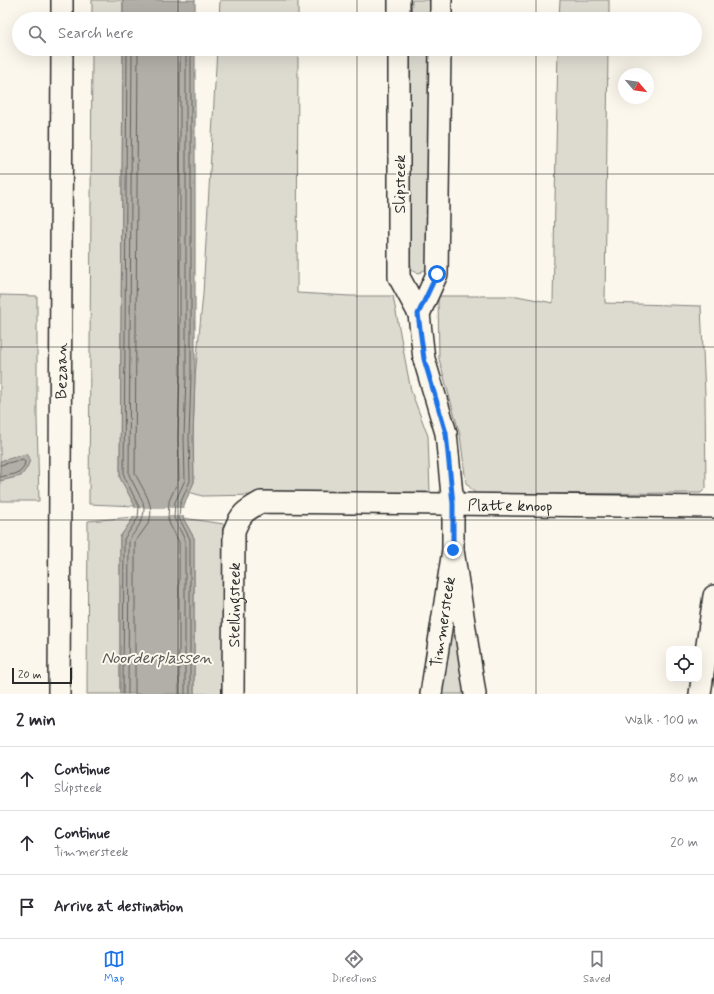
<!DOCTYPE html>
<html lang="en">
<head>
<meta charset="utf-8">
<style>
	:root { --surface:#fff; --page:#f7f7f7; --text:#2b2b33; --muted:#7c7c81; --line:#e1e1e2; --accent:#1a73e8 }
	body { margin:0; font-family:Mynerve,sans-serif; background:var(--page); color:var(--text) }
	.controls { position:absolute; right:12px; bottom:12px; display:grid; overflow:hidden; border-radius:8px; box-shadow:0 4px 16px #0002 }
	.controls button { width:36px; height:36px; display:grid; place-items:center; padding:0; border:0; border-bottom:1px solid var(--line); background:var(--surface); color:var(--text); font:20px sans-serif }
	.compass { position:absolute; left:618px; top:68px; width:36px; height:36px; border-radius:50%; background:var(--surface); box-shadow:0 4px 16px #0002; rotate:119deg }
	.scale { position:absolute; left:12px; bottom:10px; width:60px; box-sizing:border-box; padding-left:4px; border:2px solid #2b2b2b; border-top:0; font-size:11px; line-height:14px; white-space:nowrap; color:#2b2b2b; -webkit-text-stroke:3px #fbf7ec; paint-order:stroke }
	.stop { position:absolute; width:12px; height:12px; margin:-9px; border:3px solid #1a73e8; border-radius:50%; background:#fff }
	.stop.end { background:#1a73e8; border-color:#fff; box-shadow:0 1px 4px #0008 }
	.list { margin:0; padding:0; list-style:none }
	h2 { display:flex; justify-content:space-between; align-items:center; height:52px; margin:0; padding:0 16px; font-size:17px }
	h2 small { font-size:13px; font-weight:400; color:var(--muted) }
	.list li { display:grid; grid-template-columns:26px 1fr auto; gap:12px; align-items:center; box-sizing:border-box; height:64px; padding:0 16px; border-top:1px solid var(--line) }
	.list b { display:block; font-size:15px; white-space:nowrap }
	.list p { margin:0; font-size:13px; white-space:nowrap; color:var(--muted) }
	.list em { font-size:13px; font-style:normal; color:var(--muted) }
	.icon { flex:none; width:22px; height:22px; fill:none; stroke:currentColor; stroke-width:2; stroke-linecap:round; stroke-linejoin:round }
	.map { position:relative; flex:none; width:714px; height:694px; overflow:hidden }
	.search { position:absolute; background:var(--surface); box-shadow:0 4px 16px #0002; left:12px; right:12px; top:12px; height:44px; display:flex; align-items:center; gap:10px; box-sizing:border-box; padding:0 14px; border-radius:22px; color:var(--muted); font-size:15px }
	.sheet { height:244px; background:var(--surface) }
	nav { display:flex; justify-content:space-around; align-items:center; box-sizing:border-box; height:56px; border-top:1px solid var(--line); background:var(--surface); font-size:11px; color:var(--muted) }
	nav a { display:grid; justify-items:center; gap:2px }
	nav .on { color:var(--accent) }
	.map>svg:first-child { display:block }
	.green { fill:#dddad0; stroke:#84827e }
	.water { fill:#b1afa7; stroke:#7b7a75 }
	.pier { fill:#fbf7ec }
	.lines { fill:none; stroke-linecap:round; stroke-linejoin:round }
	.shore { stroke:#61605d; stroke-width:1 }
	.street-casing { stroke:#2b2b2b; stroke-width:24 }
	.street { stroke:#fbf7ec; stroke-width:21 }
	.route { stroke:#1a73e8; stroke-width:5 }
	.grid { fill:none; stroke:#2b2b2b; stroke-width:1; stroke-opacity:0.55 }
	.labels { text-anchor:middle; stroke-width:4; stroke-linejoin:round; paint-order:stroke }
	.street-label { font-size:16px; fill:#2b2b2b; stroke:#fbf7ec }
	.water-label { font-size:17px; font-style:italic; fill:#5a5956; stroke:#fbf7ec }
</style>
</head>
<body>
<div class="map">
<svg width="714" height="694" viewBox="0 0 714 694">
	<rect width="100%" height="100%" fill="#fbf7ec"/>
	<filter id="ink" filterUnits="userSpaceOnUse"><feTurbulence type="fractalNoise" baseFrequency=".025" numOctaves="2"/><feDisplacementMap in="SourceGraphic" scale="8" xChannelSelector="R" yChannelSelector="G"/><feConvolveMatrix kernelMatrix="1 2 1 2 8 2 1 2 1" color-interpolation-filters="sRGB"/></filter>
	<g filter="url(#ink)">
		<!-- green -->
		<g class="green">
			<rect x="92" y="0" width="31" height="19"/>
			<path d="M220,0H298V19H219Z"/>
			<path d="M412,0H431V19H411Z"/>
			<path d="M560,0H609V19H559Z"/>
			<path d="M92,49H123L120,477L135,506L89,504Z"/>
			<path d="M217,49H298L297,293L350,296H393L411,391L428,436L430,492L202,496L189,492L194,482L193,437L195,377L203,294Z"/>
			<path d="M410,49H431L433,243L426,269L419,273L412,271L404,234Z"/>
			<path d="M558,49H608L605,303L701,306L705,395L706,488L701,493L476,494L466,483L460,435L439,359L438,296H517L553,303Z"/>
			<path d="M0,295L37,296V416L39,501H0Z"/>
			<path d="M134,517L120,537V694H87L88,521Z"/>
			<path d="M183,518L224,524L225,694H194V538Z"/>
			<path d="M454,587L467,694H436Z"/>
		</g>
		<!-- water -->
		<g class="water">
			<rect x="123" y="0" width="72" height="19"/>
			<path d="M123,49H195V377L193,437L194,482L184,505L183,518L194,538V694H120V537L134,517L135,506L120,478Z"/>
			<path d="M26,454L30,460L27,468L21,476L0,481V461Z"/>
		</g>
		<!-- pier -->
		<path class="pier" d="M133,508H186L185,516H132Z"/>
		<g class="lines">
			<!-- shore -->
			<g class="shore">
				<path d="M0,465L23,459L25,461L24,467L19,473L0,477"/>
				<path d="M123,694L124,539L138,518L139,507L124,476L127,49"/>
				<path d="M128,694L129,540C137,528 147,518 143,502L129,475L132,49"/>
				<path d="M135,694V542C139,536 144,530 148,524C157,506 142,489 135,473L138,49"/>
				<path d="M179,694V542L170,525L168,518L169,501L179,479L178,437L180,376V49"/>
				<path d="M185,694V540L174,518L175,502L185,480L184,437L186,376V49"/>
				<path d="M190,694V539L179,518L180,504L190,481L189,437L191,376V49"/>
			</g>
			<defs>
				<g id="street">
					<path d="M62,19V0"/>
					<path d="M399,19V0"/>
					<path d="M441,19V0"/>
					<path d="M399,49V277L419,314L424,359L446,433L453,505V550"/>
					<path d="M419,314L437,274L440,49"/>
					<path id="s1" d="M59,694L62,49"/>
					<path id="s2" d="M233,694L234,531C241,513 245,511 261,502L714,507"/>
					<path id="s3" d="M431,694L453,550L475,694"/>
					<path d="M700,694L714,596"/>
				</g>
			</defs>
			<!-- street casing -->
			<use href="#street" class="street-casing"/>
			<!-- street -->
			<use href="#street" class="street"/>
		</g>
	</g>
	<g class="lines" filter="url(#ink)">
		<!-- route -->
		<path class="route" d="M437,274L418,314L424,359L446,433L453,504V550"/>
	</g>
	<!-- grid -->
	<path class="grid" d="M178,0V19M357,0V19M536,0V19M178,49V694M357,49V694M536,49V694M0,174H714M0,347H714M0,520H714"/>
	<g class="labels">
		<!-- street labels -->
		<g class="street-label">
			<text transform="translate(399 184) rotate(-90)" y="6">Slipsteek</text>
			<text dy="6" stroke="none"><textPath href="#s1" startOffset="323">Bezaan</textPath></text>
			<text dy="6" stroke="none"><textPath href="#s2" startOffset="453">Platte knoop</textPath></text>
			<text dy="6" stroke="none"><textPath href="#s2" startOffset="89">Stellingsteek</textPath></text>
			<text dy="6" stroke="none"><textPath href="#s3" startOffset="73">Timmersteek</textPath></text>
		</g>
		<!-- water labels -->
		<g class="water-label">
			<text x="157" y="663">Noorderplassen</text>
		</g>
	</g>
</svg>
<div class="controls">
<button><svg class="icon" aria-label="locate" viewBox="0 0 24 24"><circle cx="12" cy="12" r="6"/><path d="M12 2v4M12 18v4M2 12h4M18 12h4"/></svg></button>
</div>
<svg class="compass" viewBox="-18 -18 36 36"><path d="M0-13l5 13h-10z" fill="#e53935"/><path d="M0 13l5-13h-10z" fill="#7c7c81"/></svg>
<div class="scale">20 m</div>
<div class="stop" style="left:437px;top:274px"></div>
<div class="stop end" style="left:453px;top:550px"></div>
<div class="search"><svg class="icon" aria-label="search" viewBox="0 0 24 24"><circle cx="10" cy="10" r="6"/><path d="M15 15l6 6"/></svg>Search here</div>
</div>
<section class="sheet">
<h2>2 min<small>Walk · 100 m</small></h2>
<ul class="list">
<li><svg class="icon" aria-label="ahead" viewBox="0 0 24 24"><path d="M12 20V5M6 11l6-6 6 6"/></svg><div><b>Continue</b><p>Slipsteek</p></div><em>80 m</em></li>
<li><svg class="icon" aria-label="ahead" viewBox="0 0 24 24"><path d="M12 20V5M6 11l6-6 6 6"/></svg><div><b>Continue</b><p>Timmersteek</p></div><em>20 m</em></li>
<li><svg class="icon" aria-label="arrive" viewBox="0 0 24 24"><path d="M6 21V4h12l-3 4 3 4H6"/></svg><div><b>Arrive at destination</b></div></li>
</ul>
</section>
<nav>
<a class="on"><svg class="icon" aria-label="map" viewBox="0 0 24 24"><path d="M3 6l6-2 6 2 6-2v14l-6 2-6-2-6 2zM9 4v14M15 6v14"/></svg>Map</a>
<a><svg class="icon" aria-label="directions" viewBox="0 0 24 24"><path d="M12 3l9 9-9 9-9-9zM9 14v-3h6M13 9l2 2-2 2"/></svg>Directions</a>
<a><svg class="icon" aria-label="saved" viewBox="0 0 24 24"><path d="M7 4h10v16l-5-4-5 4z"/></svg>Saved</a>
</nav>
</body>
</html>
